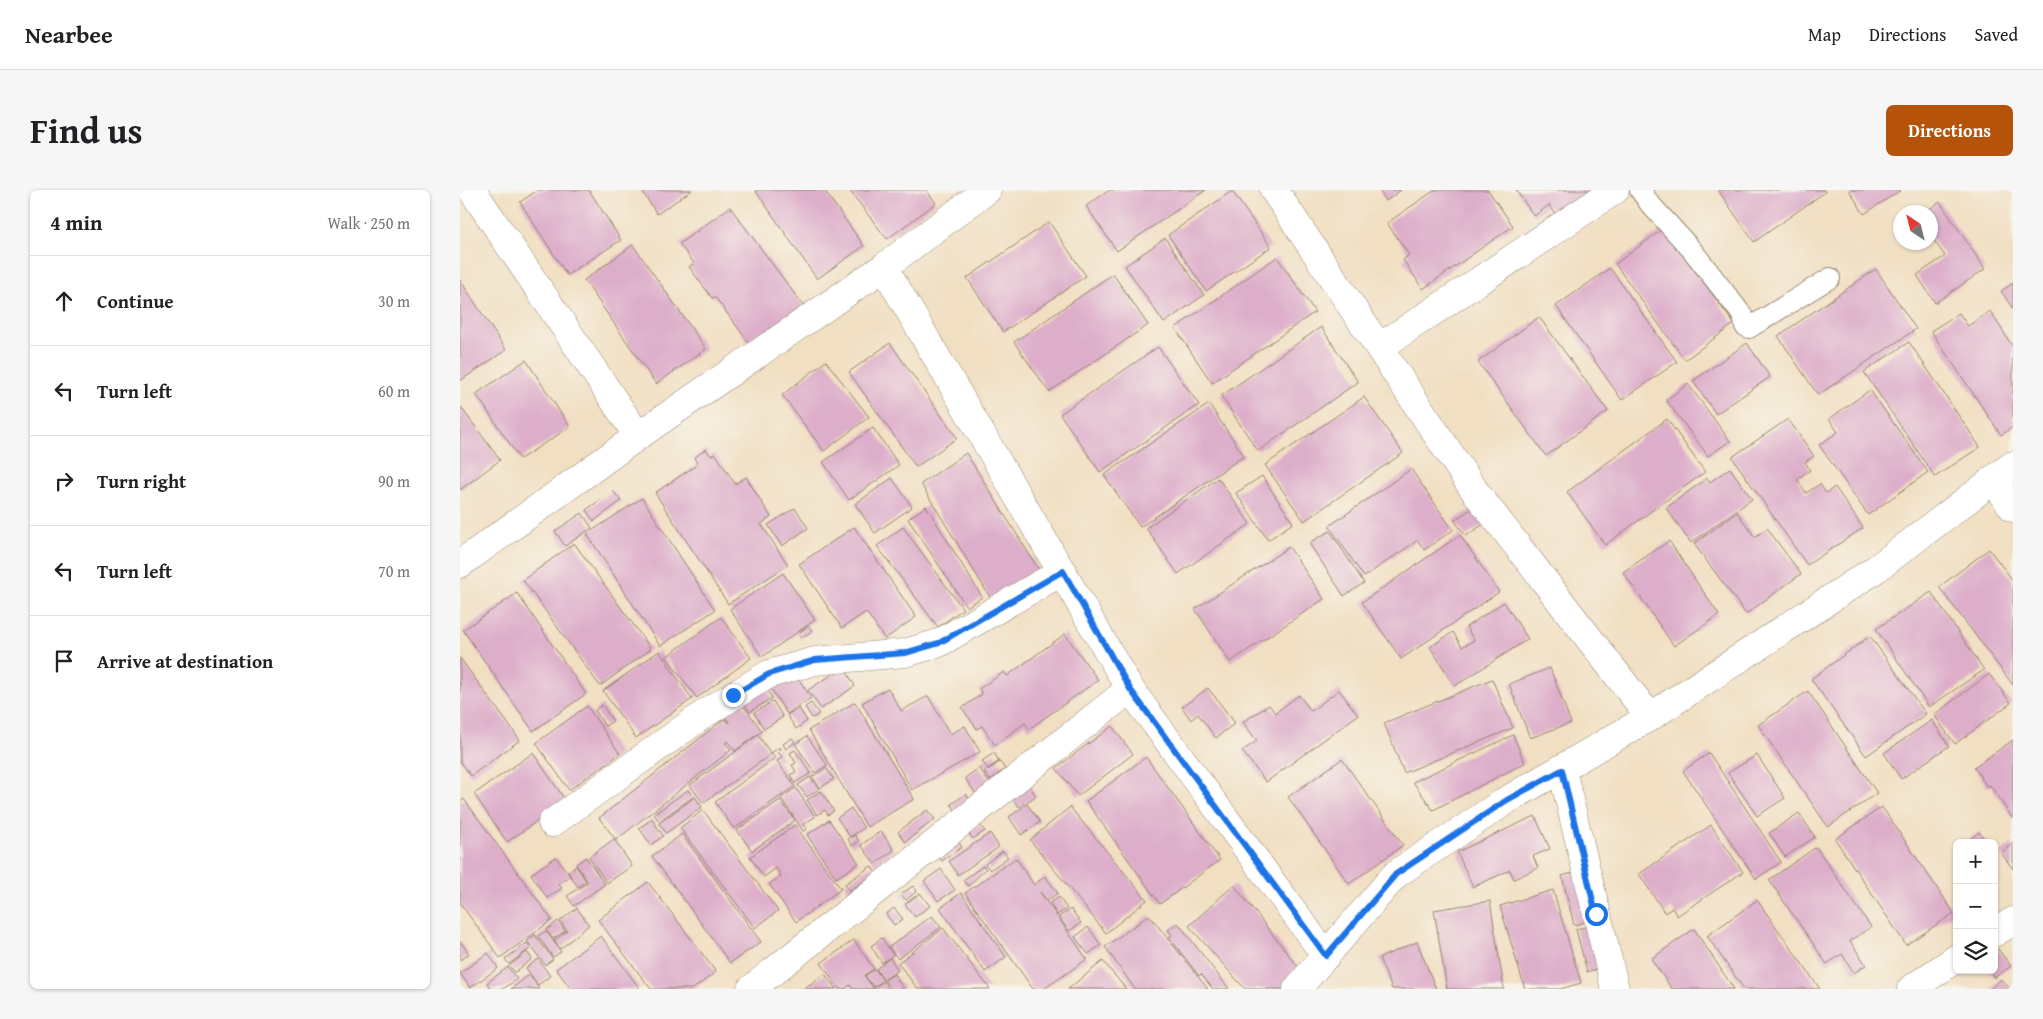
<!DOCTYPE html>
<html lang="en">
<head>
<meta charset="utf-8">
<style>
	:root { --surface:#fff; --page:#f6f6f6; --text:#202124; --muted:#757577; --line:#e0e0e0; --accent:#b45309 }
	body { margin:0; font-family:"Gentium Book Plus",serif; background:var(--page); color:var(--text) }
	.controls { position:absolute; right:15px; bottom:15px; display:grid; overflow:hidden; border-radius:8px; box-shadow:0 1px 4px #0004 }
	.controls button { width:45px; height:45px; display:grid; place-items:center; padding:0; border:0; border-bottom:1px solid var(--line); background:var(--surface); color:var(--text); font:25px sans-serif }
	.compass { position:absolute; left:1433px; top:15px; width:45px; height:45px; border-radius:50%; background:var(--surface); box-shadow:0 1px 4px #0004; rotate:325deg }
	.stop { position:absolute; width:15px; height:15px; margin:-11px; border:4px solid #1a73e8; border-radius:50%; background:#fff }
	.stop.end { background:#1a73e8; border-color:#fff; box-shadow:0 1px 5px #0008 }
	.list { margin:0; padding:0; list-style:none }
	h2 { display:flex; justify-content:space-between; align-items:center; height:65px; margin:0; padding:0 20px; font-size:21px }
	h2 small { font-size:16px; font-weight:400; color:var(--muted) }
	.list li { display:grid; grid-template-columns:32px 1fr auto; gap:15px; align-items:center; box-sizing:border-box; height:90px; padding:0 20px; border-top:1px solid var(--line) }
	.list b { display:block; font-size:19px; white-space:nowrap }
	.list em { font-size:16px; font-style:normal; color:var(--muted) }
	.icon { flex:none; width:28px; height:28px; fill:none; stroke:currentColor; stroke-width:2; stroke-linecap:round; stroke-linejoin:round }
	.map { position:relative; flex:none; width:1553px; height:799px; overflow:hidden; border-radius:8px }
	header { display:flex; align-items:center; gap:30px; box-sizing:border-box; height:70px; padding:0 25px; background:var(--surface); border-bottom:1px solid var(--line) }
	header strong { font-size:24px }
	nav { display:flex; gap:28px; margin-inline-start:auto; font-size:18px }
	.intro { display:flex; align-items:center; justify-content:space-between; box-sizing:border-box; height:120px; padding:0 30px }
	h1 { margin:0; font-size:35px }
	.button { padding:12px 22px; border-radius:8px; background:var(--accent); color:#fff; font-size:18px; font-weight:700 }
	main { display:flex; gap:30px; padding:0 30px }
	aside { flex:1; background:var(--surface); border-radius:8px; box-shadow:0 1px 4px #0004 }
	.map>svg:first-child { display:block }
	.building { fill:#ddaeca }
	.lines { fill:none; stroke-linecap:round; stroke-linejoin:round }
	.lane-casing { stroke:#968470; stroke-width:22 }
	.street-casing { stroke:#968470; stroke-width:29 }
	.lane { stroke:#fff; stroke-width:20 }
	.street { stroke:#fff; stroke-width:28 }
	.route { stroke:#1a73e8; stroke-width:6 }
</style>
</head>
<body>
<header>
<strong>Nearbee</strong>
<nav><a>Map</a><a>Directions</a><a>Saved</a></nav>
</header>
<div class="intro"><h1>Find us</h1><a class="button">Directions</a></div>
<main>
<aside>
<h2>4 min<small>Walk · 250 m</small></h2>
<ul class="list">
<li><svg class="icon" aria-label="ahead" viewBox="0 0 24 24"><path d="M12 20V5M6 11l6-6 6 6"/></svg><div><b>Continue</b></div><em>30 m</em></li>
<li><svg class="icon" aria-label="left" viewBox="0 0 24 24"><path d="M17 20v-9H6M10 6l-5 5 5 5"/></svg><div><b>Turn left</b></div><em>60 m</em></li>
<li><svg class="icon" aria-label="right" viewBox="0 0 24 24"><path d="M7 20v-9h11M14 6l5 5-5 5"/></svg><div><b>Turn right</b></div><em>90 m</em></li>
<li><svg class="icon" aria-label="left" viewBox="0 0 24 24"><path d="M17 20v-9H6M10 6l-5 5 5 5"/></svg><div><b>Turn left</b></div><em>70 m</em></li>
<li><svg class="icon" aria-label="arrive" viewBox="0 0 24 24"><path d="M6 21V4h12l-3 4 3 4H6"/></svg><div><b>Arrive at destination</b></div></li>
</ul>
</aside>
<div class="map">
<svg width="1553" height="799" viewBox="0 0 1553 799">
	<rect width="100%" height="100%" fill="#f7f3e8"/>
	<filter id="ink" filterUnits="userSpaceOnUse"><feTurbulence type="fractalNoise" baseFrequency=".02" numOctaves="2"/><feDisplacementMap in="SourceGraphic" scale="10" xChannelSelector="R" yChannelSelector="G"/><feConvolveMatrix kernelMatrix="1 2 1 2 8 2 1 2 1" color-interpolation-filters="sRGB"/></filter>
	<filter id="wash" filterUnits="userSpaceOnUse"><feTurbulence type="fractalNoise" baseFrequency=".0096" numOctaves="4" result="noise"/><feDisplacementMap in="SourceGraphic" scale="20" xChannelSelector="R" yChannelSelector="G"/><feGaussianBlur stdDeviation="1.12" result="paint"/><feColorMatrix in="noise" values="0 0 0 0 0 0 0 0 0 0 0 0 0 0 0 0 0 1.4 0 .05"/><feComposite in="paint" operator="in"/></filter>
	<g filter="url(#wash)">
		<rect width="100%" height="100%" fill="#f1dfc2"/>
		<g id="blocks">
			<!-- building -->
			<g class="building">
				<path d="M78,0H129L161,50L107,85L60,12Z"/>
				<path d="M181,0H232L197,24Z"/>
				<path d="M295,0H364L404,56L357,89Z"/>
				<path d="M389,0H466L476,13L427,49Z"/>
				<path d="M650,0H746L657,61L626,16Z"/>
				<path d="M919,0H941L926,11Z"/>
				<path d="M975,0H1028L1053,36L963,99L943,70L949,65L927,33Z"/>
				<path d="M1056,0H1137L1099,28L1089,15L1074,26Z"/>
				<path d="M1258,0H1364L1365,2L1294,52Z"/>
				<path d="M1389,0H1441L1404,24Z"/>
				<path d="M772,1L811,57L746,101L708,45Z"/>
				<path d="M1480,12L1525,79L1475,113L1457,85L1485,66L1470,45V22H1465Z"/>
				<path d="M270,17L345,118L292,157L255,107L252,108L229,77L234,73L219,54Z"/>
				<path d="M589,32L626,86L543,142L507,88Z"/>
				<path d="M1204,38L1274,134L1225,170L1155,74Z"/>
				<path d="M705,48L744,105L704,133L665,76Z"/>
				<path d="M173,55L246,159L196,194L124,90Z"/>
				<path d="M817,67L855,122L752,193L715,138Z"/>
				<path d="M1150,78L1217,172L1162,210L1096,116Z"/>
				<path d="M1416,79L1456,139L1358,205L1318,146Z"/>
				<path d="M653,84L688,135L589,202L554,152Z"/>
				<path d="M0,90L46,160L0,191Z"/>
				<path d="M1553,93V119L1541,101Z"/>
				<path d="M1530,121L1553,157V237L1541,245L1471,141L1499,123L1508,136Z"/>
				<path d="M1079,127L1148,221L1086,266L1018,172Z"/>
				<path d="M861,137L898,192L798,261L761,206Z"/>
				<path d="M1449,152L1520,257L1475,287L1404,182Z"/>
				<path d="M430,153L497,248L456,277L389,182Z"/>
				<path d="M1287,153L1310,187L1256,224L1233,191Z"/>
				<path d="M698,157L739,215L640,282L600,224Z"/>
				<path d="M66,170L110,237L60,269L16,204Z"/>
				<path d="M366,171L409,227L364,261L322,205Z"/>
				<path d="M1228,194L1270,251L1248,266L1206,210Z"/>
				<path d="M1410,200L1468,282L1408,325L1359,255L1378,242L1369,229Z"/>
				<path d="M904,207L943,263L844,331L805,275Z"/>
				<path d="M749,214L784,266L680,337L644,285Z"/>
				<path d="M0,216L40,270L0,300Z"/>
				<path d="M1207,229L1245,282L1145,355L1107,302Z"/>
				<path d="M1328,229L1354,266L1345,272L1350,280L1337,289L1346,303L1360,294L1366,303L1375,297L1403,338L1347,375L1272,267Z"/>
				<path d="M413,238L439,275L389,310L363,272Z"/>
				<path d="M246,259L251,266L255,263L275,294L286,287L311,327L301,334L328,375L268,414L195,303L238,274L234,268Z"/>
				<path d="M506,263L579,380L533,412L461,294Z"/>
				<path d="M1270,278L1292,309L1231,353L1206,318L1247,288L1250,292Z"/>
				<path d="M951,279L993,340L964,360L958,350L904,387L869,336Z"/>
				<path d="M802,286L833,333L808,350L776,303Z"/>
				<path d="M432,288L452,317L415,343L395,314Z"/>
				<path d="M758,288L790,334L718,384L686,338Z"/>
				<path d="M153,301L161,311L134,331L126,320Z"/>
				<path d="M182,308L255,420L200,456L127,344Z"/>
				<path d="M1018,315L1028,331L1006,346L994,330Z"/>
				<path d="M466,316L522,407L507,417L448,329Z"/>
				<path d="M335,318L348,338L322,356L308,335Z"/>
				<path d="M1277,322L1295,347L1307,338L1341,384L1286,424L1234,354Z"/>
				<path d="M122,323L132,338L105,356L95,341Z"/>
				<path d="M394,337L456,427L425,449L406,422L382,438L339,374Z"/>
				<path d="M443,337L503,419L478,437L417,356Z"/>
				<path d="M870,341L904,393L884,406L849,353Z"/>
				<path d="M1000,345L1039,402L941,469L902,412Z"/>
				<path d="M1209,351L1259,425L1214,456L1163,382Z"/>
				<path d="M114,353L191,459L140,496L63,390Z"/>
				<path d="M829,357L864,409L770,472L735,419Z"/>
				<path d="M1529,359L1553,391V495L1479,397Z"/>
				<path d="M323,383L355,430L302,467L270,419Z"/>
				<path d="M1471,402L1524,480L1469,517L1416,439Z"/>
				<path d="M57,403L126,504L73,541L3,440Z"/>
				<path d="M1044,412L1068,449L995,496L970,457L993,442L1002,457L1014,450L1006,437Z"/>
				<path d="M261,427L291,468L237,508L206,467Z"/>
				<path d="M348,436L352,441L341,448L338,444Z"/>
				<path d="M605,444L638,490L569,539L565,533L535,555L522,536L517,539L502,518L522,504L519,499L544,482L547,486Z"/>
				<path d="M1410,446L1466,524L1406,566L1351,489Z"/>
				<path d="M199,461L232,509L176,548L143,501Z"/>
				<path d="M0,468L60,550L11,586L0,571Z"/>
				<path d="M384,477L395,496L361,519L348,500Z"/>
				<path d="M1090,478L1111,533L1070,548L1049,494Z"/>
				<path d="M332,479L351,508L327,524L308,494Z"/>
				<path d="M1529,484L1551,513L1495,554L1474,525Z"/>
				<path d="M1032,489L1053,538L944,583L924,533Z"/>
				<path d="M304,495L312,508L290,522L282,509Z"/>
				<path d="M428,498L441,521L468,506L490,544L505,536L520,562L452,600L402,513Z"/>
				<path d="M748,498L775,533L756,548L738,524L731,530L722,517Z"/>
				<path d="M879,500L898,525L806,592L782,561L797,551L783,532L809,515L815,523L839,505L851,521Z"/>
				<path d="M1348,501L1417,603L1368,637L1298,535Z"/>
				<path d="M280,511L302,541L275,561L267,551L265,553L271,560L156,650L139,628L264,529L270,533L263,525Z"/>
				<path d="M313,511L323,527L304,539L294,523Z"/>
				<path d="M395,512L454,609L407,637L349,540Z"/>
				<path d="M351,513L359,524L352,528L345,517Z"/>
				<path d="M142,515L153,531L145,536L135,520Z"/>
				<path d="M127,516L160,564L109,600L76,553Z"/>
				<path d="M339,518L347,531L336,539L327,525Z"/>
				<path d="M1472,530L1489,556L1441,589L1424,563Z"/>
				<path d="M652,536L673,564L618,606L596,578Z"/>
				<path d="M298,545L311,564L243,613L230,595Z"/>
				<path d="M1053,545L1065,573L973,620L953,592Z"/>
				<path d="M347,546L367,575L355,583L335,554Z"/>
				<path d="M332,548L335,552L326,559L323,554Z"/>
				<path d="M1553,550V629L1530,595L1527,597L1514,577Z"/>
				<path d="M320,557L321,559L318,562L322,567L317,571L335,596L274,639L255,612L315,568L311,563Z"/>
				<path d="M335,560L351,583L335,593L330,585L336,582L332,575L336,573L330,563Z"/>
				<path d="M73,563L106,611L47,652L14,604Z"/>
				<path d="M534,563L539,571L528,579L522,571Z"/>
				<path d="M1249,563L1321,672L1296,689L1223,581Z"/>
				<path d="M1297,565L1325,608L1297,626L1268,583Z"/>
				<path d="M686,567L760,670L700,714L626,611Z"/>
				<path d="M882,569L943,655L889,694L828,607Z"/>
				<path d="M540,572L545,579L530,590L524,582Z"/>
				<path d="M366,578L374,589L360,598L352,587Z"/>
				<path d="M519,578L530,593L516,604L505,588Z"/>
				<path d="M350,587L359,599L347,607L338,595Z"/>
				<path d="M570,596L576,606L559,617L552,608Z"/>
				<path d="M336,598L355,627L343,634L347,639L343,641L321,608Z"/>
				<path d="M228,600L233,607L199,631L194,624Z"/>
				<path d="M361,601L374,621L368,625L365,620L357,625L347,610Z"/>
				<path d="M506,604L512,613L497,623L491,614Z"/>
				<path d="M235,607L242,617L206,643L199,633Z"/>
				<path d="M4,609L92,730L40,768L0,713V612Z"/>
				<path d="M320,610L335,630L292,661L277,640Z"/>
				<path d="M567,614L580,632L561,645L549,627Z"/>
				<path d="M610,617L687,710L646,743L570,650Z"/>
				<path d="M1422,617L1494,723L1446,755L1375,649Z"/>
				<path d="M391,618L404,638L390,647L377,628Z"/>
				<path d="M243,620L318,721L295,738L220,638Z"/>
				<path d="M467,620L475,629L445,652L438,642Z"/>
				<path d="M1339,623L1355,647L1325,667L1309,643Z"/>
				<path d="M1075,626L1090,659L1073,666L1078,678L1054,689L1050,680L1013,697L997,662Z"/>
				<path d="M192,629L203,646L191,655L179,638Z"/>
				<path d="M369,630L399,673L376,688L347,645Z"/>
				<path d="M335,635L381,699L336,732L309,694L321,686L316,678L304,687L290,667Z"/>
				<path d="M520,635L525,641L513,649L509,643Z"/>
				<path d="M1251,635L1283,682L1217,726L1212,718L1205,723L1179,684Z"/>
				<path d="M421,641L434,660L415,674L401,655Z"/>
				<path d="M1519,642L1527,653H1504Z"/>
				<path d="M530,643L539,657L498,685L489,671Z"/>
				<path d="M222,644L301,752L270,773L192,666Z"/>
				<path d="M395,645L399,651L392,656L388,649Z"/>
				<path d="M154,649L172,676L147,693L129,667Z"/>
				<path d="M496,649L502,657L482,671L476,662Z"/>
				<path d="M1553,653V679L1541,663Z"/>
				<path d="M1356,657L1411,737L1390,751L1406,775L1394,783L1382,764L1367,774L1309,690Z"/>
				<path d="M543,661L548,667L530,680L525,674Z"/>
				<path d="M96,667L110,686L98,694L102,698L87,708L71,684Z"/>
				<path d="M126,667L145,694L114,716L107,706L128,692L116,674Z"/>
				<path d="M556,668L574,695L585,686L598,703L587,711L580,702L627,769L584,799H573L505,703Z"/>
				<path d="M116,676L126,691L118,697L108,682Z"/>
				<path d="M411,676L416,683L389,701L385,694Z"/>
				<path d="M523,676L526,679L508,696L503,690Z"/>
				<path d="M481,679L495,700L478,711L464,691Z"/>
				<path d="M1123,680L1135,730L1114,735L1102,686Z"/>
				<path d="M188,692L256,782L233,799H191L138,730Z"/>
				<path d="M774,695L842,782L824,799H785L729,736Z"/>
				<path d="M453,696L457,701L446,710L441,704Z"/>
				<path d="M1093,700L1121,793L1100,799H1065L1040,716Z"/>
				<path d="M460,703L470,716L455,727L445,714Z"/>
				<path d="M501,703L546,767L525,782L480,718Z"/>
				<path d="M599,707L607,719L597,725L590,713Z"/>
				<path d="M1297,710L1360,799H1284L1247,746Z"/>
				<path d="M1030,711L1044,799H987L974,720Z"/>
				<path d="M117,718L129,735L100,759L94,751L107,741L100,731Z"/>
				<path d="M434,718L443,729L434,735L426,724Z"/>
				<path d="M611,719L621,733L609,741L599,727Z"/>
				<path d="M689,725L748,799H675L645,757Z"/>
				<path d="M472,726L481,737L438,769L429,757Z"/>
				<path d="M98,731L105,741L93,749L86,740Z"/>
				<path d="M718,733L769,799H753L741,784L739,786L709,747L712,745L708,740Z"/>
				<path d="M1133,735L1145,777L1127,782L1116,739Z"/>
				<path d="M628,737L641,755L628,764L615,747Z"/>
				<path d="M483,738L530,799H458L438,773Z"/>
				<path d="M1234,739L1274,799H1212L1191,769Z"/>
				<path d="M86,741L101,762L93,767L78,746Z"/>
				<path d="M75,745L93,769L85,775L67,751Z"/>
				<path d="M141,746L180,799H111L96,779Z"/>
				<path d="M422,748L433,765L422,773L411,756Z"/>
				<path d="M394,750L414,779L404,785L413,798L412,799H393L390,795L385,799H379L361,773Z"/>
				<path d="M0,751L9,764L0,770Z"/>
				<path d="M957,752L976,799H932L919,768Z"/>
				<path d="M67,753L71,758L49,774L45,769Z"/>
				<path d="M1538,759L1551,776L1534,788L1529,780H1534V762Z"/>
				<path d="M67,762L72,769L55,782L49,776Z"/>
				<path d="M28,763L38,778L10,798L0,783Z"/>
				<path d="M430,768L438,780L424,790L416,779Z"/>
				<path d="M78,769L90,786L78,795L66,778Z"/>
				<path d="M643,771L666,799H608Z"/>
				<path d="M48,777L57,789L43,799H31L27,793Z"/>
				<path d="M415,779L423,790L414,797L405,786Z"/>
				<path d="M365,784L376,799H343Z"/>
				<path d="M434,784L439,792L444,799H431L425,790Z"/>
				<path d="M69,785L79,799H51Z"/>
				<path d="M1541,789L1550,799H1530Z"/>
				<path d="M424,791L428,799H413L414,798Z"/>
			</g>
		</g>
	</g>
	<g filter="url(#ink)">
		<use href="#blocks" fill-opacity="0" stroke="#968470" stroke-width="1"/>
		<g class="lines">
			<defs>
				<path id="lane" d="M1180,0L1190,14L1232,60L1283,126L1285,136L1289,138L1370,88"/>
				<g id="street">
					<path d="M12,0L178,246"/>
					<path d="M814,0L1014,300L1190,527L1416,379L1553,275"/>
					<path d="M424,77L670,499L866,766"/>
					<path d="M920,157L1155,0"/>
					<path d="M1533,289L1553,318"/>
					<path d="M0,374L178,246L424,77L527,0"/>
					<path d="M1102,580L1155,799"/>
					<path d="M92,633L247,522L309,484L355,471L445,463L479,453L603,381"/>
					<path d="M1534,743L1553,731"/>
					<path d="M291,799L670,499"/>
					<path d="M837,799L936,684L1047,610L1190,527"/>
					<path d="M1451,799L1497,768"/>
				</g>
			</defs>
			<!-- lane casing -->
			<use href="#lane" class="lane-casing"/>
			<!-- street casing -->
			<use href="#street" class="street-casing"/>
			<!-- lane -->
			<use href="#lane" class="lane"/>
			<!-- street -->
			<use href="#street" class="street"/>
		</g>
	</g>
	<g class="lines" filter="url(#ink)">
		<!-- route -->
		<path class="route" d="M273,505L309,484L355,470L445,463L479,453L603,381L670,499L866,766L936,684L1047,610L1102,580L1136,724"/>
	</g>
</svg>
<div class="controls">
<button>+</button>
<button>−</button>
<button><svg class="icon" aria-label="layers" viewBox="0 0 24 24"><path d="M12 4l9 5-9 5-9-5zM3 14l9 5 9-5"/></svg></button>
</div>
<svg class="compass" viewBox="-18 -18 36 36"><path d="M0-13l5 13h-10z" fill="#e53935"/><path d="M0 13l5-13h-10z" fill="#757577"/></svg>
<div class="stop" style="left:1136px;top:724px"></div>
<div class="stop end" style="left:273px;top:505px"></div>
</div>
</main>
</body>
</html>
